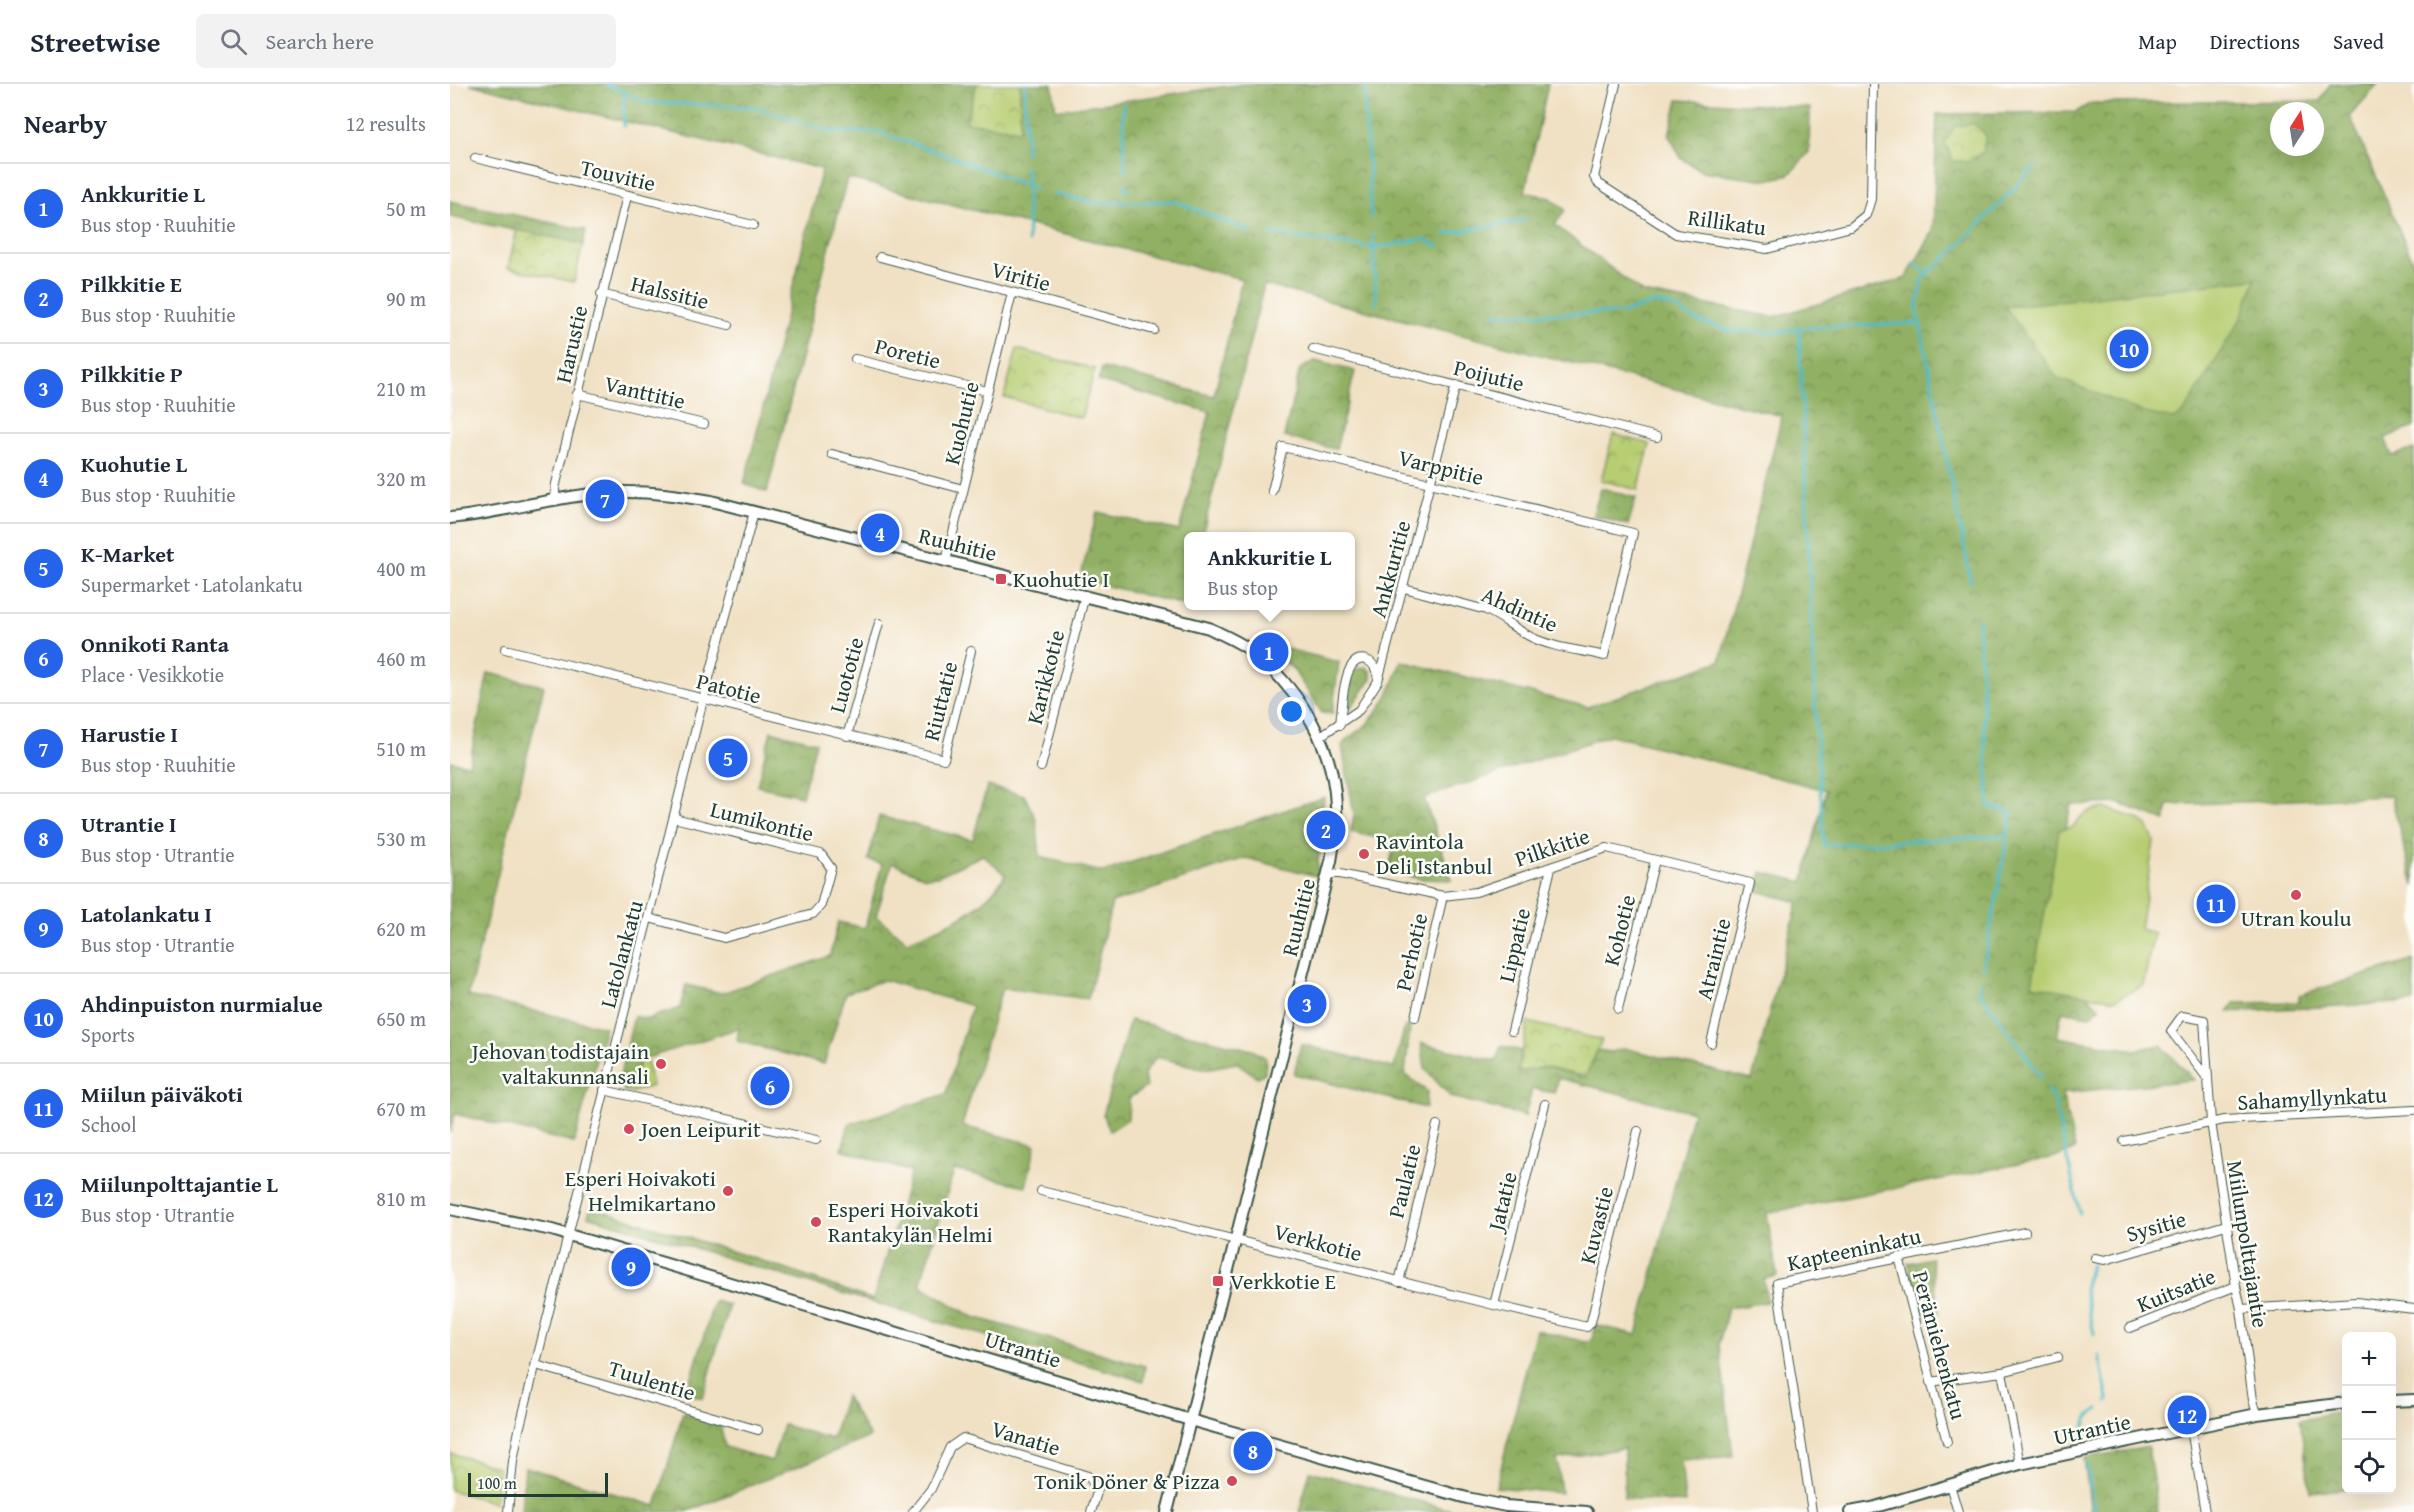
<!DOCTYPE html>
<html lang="en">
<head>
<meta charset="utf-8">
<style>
	:root { --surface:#fff; --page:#f2f2f3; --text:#1f2937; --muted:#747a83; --line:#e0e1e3; --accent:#2563eb }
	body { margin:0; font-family:"Gentium Book Plus",serif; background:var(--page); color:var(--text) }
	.controls { position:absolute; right:18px; bottom:18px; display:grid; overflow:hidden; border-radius:9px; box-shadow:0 6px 24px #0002 }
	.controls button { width:54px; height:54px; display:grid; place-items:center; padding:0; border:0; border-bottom:2px solid var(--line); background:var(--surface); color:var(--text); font:30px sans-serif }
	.compass { position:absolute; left:1820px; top:18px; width:54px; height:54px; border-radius:50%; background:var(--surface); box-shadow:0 6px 24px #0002; rotate:12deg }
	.scale { position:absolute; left:18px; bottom:15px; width:140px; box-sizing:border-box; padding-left:6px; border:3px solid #1f3d34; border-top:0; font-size:16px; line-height:21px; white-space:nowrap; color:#1f3d34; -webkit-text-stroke:4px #fdfcf7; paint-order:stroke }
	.you { position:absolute; left:842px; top:628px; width:21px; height:21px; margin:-15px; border:4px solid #fff; border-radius:50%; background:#1a73e8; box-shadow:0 0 0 9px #1a73e833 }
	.badge { display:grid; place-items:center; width:39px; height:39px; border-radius:50%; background:var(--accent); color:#fff; font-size:20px; font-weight:700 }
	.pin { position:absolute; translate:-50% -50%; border:3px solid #fff; box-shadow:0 2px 6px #0006 }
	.popup { position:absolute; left:734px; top:448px; width:171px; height:78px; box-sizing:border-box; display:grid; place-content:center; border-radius:9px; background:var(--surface); filter:drop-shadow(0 2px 4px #0005); font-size:20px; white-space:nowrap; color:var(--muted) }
	.popup b { font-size:22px; color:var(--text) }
	.popup::after { content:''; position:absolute; left:50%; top:100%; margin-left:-12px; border:12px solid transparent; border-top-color:var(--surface) }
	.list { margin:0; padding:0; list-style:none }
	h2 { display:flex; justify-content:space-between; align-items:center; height:78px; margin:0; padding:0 24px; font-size:26px }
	h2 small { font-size:20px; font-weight:400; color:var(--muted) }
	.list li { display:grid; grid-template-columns:39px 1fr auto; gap:18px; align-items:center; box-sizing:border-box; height:90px; padding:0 24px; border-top:2px solid var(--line) }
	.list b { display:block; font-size:22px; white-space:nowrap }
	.list p { margin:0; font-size:20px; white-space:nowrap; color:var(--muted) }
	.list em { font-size:20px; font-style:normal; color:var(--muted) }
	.icon { flex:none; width:33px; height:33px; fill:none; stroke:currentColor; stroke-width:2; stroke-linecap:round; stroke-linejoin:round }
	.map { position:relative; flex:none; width:1964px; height:1428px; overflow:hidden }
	header { display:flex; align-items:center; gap:36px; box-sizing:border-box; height:84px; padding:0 30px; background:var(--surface); border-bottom:2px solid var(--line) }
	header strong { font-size:28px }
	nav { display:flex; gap:33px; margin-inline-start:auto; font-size:21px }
	.search { width:420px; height:54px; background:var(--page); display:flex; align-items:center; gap:15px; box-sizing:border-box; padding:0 21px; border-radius:9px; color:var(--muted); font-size:22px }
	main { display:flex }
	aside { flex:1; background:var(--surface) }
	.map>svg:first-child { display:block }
	.grass { fill:url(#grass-tufts); stroke:#6b8553; stroke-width:1.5 }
	.forest { fill:url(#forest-crowns); stroke:#58764c; stroke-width:1.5; fill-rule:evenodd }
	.park { fill:url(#park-crowns); stroke:#6b8553; stroke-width:1.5 }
	.pitch { fill:#b7cd72; stroke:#6b8553; stroke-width:1.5 }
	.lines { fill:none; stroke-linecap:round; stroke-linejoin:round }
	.stream { stroke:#4dbbc6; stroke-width:3 }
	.street-casing { stroke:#3e564a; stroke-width:10 }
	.secondary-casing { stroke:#3e564a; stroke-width:14 }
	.street { stroke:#fff; stroke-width:8 }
	.secondary { stroke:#fff; stroke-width:10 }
	.poi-dot { fill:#d1495b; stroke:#fdfcf7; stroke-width:2 }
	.labels { text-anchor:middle; stroke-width:5; stroke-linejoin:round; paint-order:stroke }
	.street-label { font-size:22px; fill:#1f3d34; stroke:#fdfcf7 }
	.poi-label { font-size:22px; fill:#1f3d34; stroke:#fdfcf7; text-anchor:start }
</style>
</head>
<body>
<header>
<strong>Streetwise</strong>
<div class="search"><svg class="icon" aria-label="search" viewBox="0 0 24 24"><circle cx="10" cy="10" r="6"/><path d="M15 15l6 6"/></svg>Search here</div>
<nav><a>Map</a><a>Directions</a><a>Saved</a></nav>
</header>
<main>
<aside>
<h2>Nearby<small>12 results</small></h2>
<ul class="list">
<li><span class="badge">1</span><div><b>Ankkuritie L</b><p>Bus stop · Ruuhitie</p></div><em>50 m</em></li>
<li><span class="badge">2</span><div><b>Pilkkitie E</b><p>Bus stop · Ruuhitie</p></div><em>90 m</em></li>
<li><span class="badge">3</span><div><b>Pilkkitie P</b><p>Bus stop · Ruuhitie</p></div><em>210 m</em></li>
<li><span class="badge">4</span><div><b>Kuohutie L</b><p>Bus stop · Ruuhitie</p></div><em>320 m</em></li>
<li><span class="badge">5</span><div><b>K-Market</b><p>Supermarket · Latolankatu</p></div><em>400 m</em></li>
<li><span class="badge">6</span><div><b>Onnikoti Ranta</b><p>Place · Vesikkotie</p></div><em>460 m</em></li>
<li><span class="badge">7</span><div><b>Harustie I</b><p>Bus stop · Ruuhitie</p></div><em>510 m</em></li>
<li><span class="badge">8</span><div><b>Utrantie I</b><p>Bus stop · Utrantie</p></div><em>530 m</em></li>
<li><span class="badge">9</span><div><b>Latolankatu I</b><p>Bus stop · Utrantie</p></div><em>620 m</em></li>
<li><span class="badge">10</span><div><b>Ahdinpuiston nurmialue</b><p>Sports</p></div><em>650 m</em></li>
<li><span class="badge">11</span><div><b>Miilun päiväkoti</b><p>School</p></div><em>670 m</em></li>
<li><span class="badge">12</span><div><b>Miilunpolttajantie L</b><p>Bus stop · Utrantie</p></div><em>810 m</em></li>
</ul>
</aside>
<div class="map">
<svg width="1964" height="1428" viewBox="0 0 1964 1428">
	<defs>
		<pattern id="grass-tufts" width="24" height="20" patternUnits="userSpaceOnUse" patternTransform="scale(1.5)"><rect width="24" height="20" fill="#b7cd72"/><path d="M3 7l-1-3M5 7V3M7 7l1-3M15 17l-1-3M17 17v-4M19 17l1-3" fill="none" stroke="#94a85e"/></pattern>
		<pattern id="forest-crowns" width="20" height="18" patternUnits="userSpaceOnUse" patternTransform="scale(1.5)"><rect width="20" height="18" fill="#91b064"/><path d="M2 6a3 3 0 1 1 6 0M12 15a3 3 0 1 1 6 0" fill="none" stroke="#769053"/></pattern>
		<pattern id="park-crowns" width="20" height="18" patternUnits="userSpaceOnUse" patternTransform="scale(1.5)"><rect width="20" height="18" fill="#b7cd72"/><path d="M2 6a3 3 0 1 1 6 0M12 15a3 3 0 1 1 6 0" fill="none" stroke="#94a85e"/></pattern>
	</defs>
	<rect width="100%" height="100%" fill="#fdfcf7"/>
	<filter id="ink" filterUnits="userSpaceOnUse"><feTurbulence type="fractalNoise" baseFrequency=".0167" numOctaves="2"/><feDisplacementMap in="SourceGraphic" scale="12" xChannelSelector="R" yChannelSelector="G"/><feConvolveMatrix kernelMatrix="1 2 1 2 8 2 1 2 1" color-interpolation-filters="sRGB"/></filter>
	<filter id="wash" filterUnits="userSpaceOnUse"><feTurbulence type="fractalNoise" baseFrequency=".008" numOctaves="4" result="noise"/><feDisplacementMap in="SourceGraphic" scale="24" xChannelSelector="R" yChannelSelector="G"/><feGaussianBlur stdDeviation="1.35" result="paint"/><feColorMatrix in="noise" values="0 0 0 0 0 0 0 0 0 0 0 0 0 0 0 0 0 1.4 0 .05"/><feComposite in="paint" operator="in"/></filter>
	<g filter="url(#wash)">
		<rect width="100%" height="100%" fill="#f1e1c4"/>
		<!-- grass -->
		<path class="grass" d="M196,974L202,1002L182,1008L175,1007L191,976Z"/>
		<!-- forest -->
		<g class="forest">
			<path d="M20,0H527L516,38L570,46V0H602L606,26L793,0H1098L1075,108L1101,114L1115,126L1105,141L1193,209L1324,233L1456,194L1483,147L1487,30L1626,28L1641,19L1870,17L1880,0H1928L1900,32L1964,180V343L1935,354L1942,372L1964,365V802L1941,712L1718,721L1715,737L1668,719L1621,721L1582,901L1637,911L1650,924L1640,932L1612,927L1607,953L1685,966L1711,961L1744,996L1612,1009L1625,1065L1610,1072L1317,1129L1327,1192L1314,1195L1317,1218L1278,1224L1269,1260L1283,1372L1231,1376L1235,1419L1174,1414V1364L1107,1375L1111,1409L1046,1403L1086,1246L1136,1258L1142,1256L1146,1241L1187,1251L1243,1028L1108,994L1104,1009L1082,1005L1075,1032L1001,1013L975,985L971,959L1046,977L1051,962L1072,967L1069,988L1095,983L1135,993L1148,966L1161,968L1174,964L1302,996L1348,818L1307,807L1312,788L1353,798L1376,706L1160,651L974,714L1002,796L971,795L938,788L945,758L901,748L904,730L892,662C898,650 909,649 917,640C936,620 943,602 951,577L1138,623L1270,577L1332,332L814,201L752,452H738V507L734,521L633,496L632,488L647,428L729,447L760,328L648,297L652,284L764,312L792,195L397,94L317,408L294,400L372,85ZM1829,27H1865V63H1829ZM1805,196L1790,236L1733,329L1555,223Z"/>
			<path d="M1228,16L1360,24L1359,68L1339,91L1317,96L1251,87L1231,74L1219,51Z"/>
			<path d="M0,117L136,146L133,160L0,133Z"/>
			<path d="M865,277L905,287L886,365L834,353L850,285Z"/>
			<path d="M1151,404L1186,414L1178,441L1143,431Z"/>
			<path d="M821,561L889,578L882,630L872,629L843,585L818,563Z"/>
			<path d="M916,583L921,588L922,595L897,628L902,590L907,585Z"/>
			<path d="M38,589L94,602L18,912L155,943L124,1059L5,1030L0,1049V677L19,681Z"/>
			<path d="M321,647L366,658L352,712L307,702Z"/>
			<path d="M537,702L574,711L586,735L590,773L653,788L874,713L867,792L795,774L662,819L638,915L552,904L512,1042L586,1061L576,1102L504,1086L470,1201L521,1232L695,1282L693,1297L461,1230L138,1132L141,1123L312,1177L423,1216L461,1088L392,1065L399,1040L496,1010L522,922L434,896L396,909L374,980L287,957L289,944L191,976L175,1007L168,1000L184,932L197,935L230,924L236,901L272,909L380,872L388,838L415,844L432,780L418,776L429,732L523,756ZM533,771L555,791C534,827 494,843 457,857L426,832L442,779L475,793L488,792Z"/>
			<path d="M1964,876V918L1778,928L1784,919L1849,918V911Z"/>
			<path d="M680,936L802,966L816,974L815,989L807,993L787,979L755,985L706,973L694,990L696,1003L679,1014L678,1035L660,1047L653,1031Z"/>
			<path d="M955,942L960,943L955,990L977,1007L976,1024L844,990L851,960L944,984Z"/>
			<path d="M1481,1174L1489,1229L1470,1234L1458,1179Z"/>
			<path d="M264,1217L279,1221L253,1314L237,1310Z"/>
			<path d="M395,1312L420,1353L236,1428H71L75,1383L206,1422L233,1329L270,1340L275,1363L322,1377L333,1341L382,1355Z"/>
			<path d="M1896,1327V1405L1860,1408L1850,1336Z"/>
			<path d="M1698,1363L1708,1428H1641L1634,1374Z"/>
			<path d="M860,1387L1008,1428H849Z"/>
		</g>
		<!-- park -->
		<g class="park">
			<path d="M527,0H570V46L516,38Z"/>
			<path d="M1524,40L1535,50L1534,67L1520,77H1503L1495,58L1505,42Z"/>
			<path d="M67,146L133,160L124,198L58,184Z"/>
			<path d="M567,265L645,285L631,334L554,313Z"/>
			<path d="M1163,350L1200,360L1188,406L1151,396Z"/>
			<path d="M1078,938L1152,956L1135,993L1095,983L1068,988Z"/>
			<path d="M0,1369L48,1383L45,1419L0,1406Z"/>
		</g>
		<!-- pitch -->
		<g class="pitch">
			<path d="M1806,195L1790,236L1733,330L1723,335L1695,329L1607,294L1555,223Z"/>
			<path d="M1656,724L1690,736L1697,741L1704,757L1690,845L1704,849L1693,902L1665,916L1582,901L1609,746L1623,743C1631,729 1641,726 1656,724Z"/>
		</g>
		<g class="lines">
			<!-- stream -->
			<g class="stream">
				<path d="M156,0L194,18L306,23L382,48H428L517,78L585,105"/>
				<path d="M575,0L576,70"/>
				<path d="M914,0L921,133"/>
				<path d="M174,8V42"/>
				<path d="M673,20L675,87"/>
				<path d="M576,83L578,158"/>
				<path d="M676,100L677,108"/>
				<path d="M604,110L647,119L724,117L801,148"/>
				<path d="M822,150L924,164L974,155L988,162"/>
				<path d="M995,150L1075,136"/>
				<path d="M923,151L926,221"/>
				<path d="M1463,179L1478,189"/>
				<path d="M1044,230L1173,229L1203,219L1222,222L1246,236L1281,247L1329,248L1349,244L1470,239"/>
				<path d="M1349,244L1367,661L1374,761L1558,752"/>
				<path d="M1521,498L1467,224L1473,195L1478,189L1499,171L1585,83"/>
				<path d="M1528,535L1539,722L1562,729L1533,885"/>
				<path d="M1531,898L1529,905L1532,911L1592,994"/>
				<path d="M1598,1006L1604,1016L1630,1130"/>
				<path d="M1641,1181L1634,1205L1644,1250"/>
				<path d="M1649,1271L1658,1315L1657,1318"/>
				<path d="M1634,1345L1638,1333L1648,1325"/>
				<path d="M1637,1380L1644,1428"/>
			</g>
		</g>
	</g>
	<g filter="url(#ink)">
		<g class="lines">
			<defs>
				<g id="street">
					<path d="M1166,0L1144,93L1148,99L1226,150L1317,165L1401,143L1416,131L1421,115L1423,0"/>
					<path d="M25,74L303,141"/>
					<path d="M430,173L704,246"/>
					<path d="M151,210L279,241"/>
					<path d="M863,265L1207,353"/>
					<path d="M405,275L537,307"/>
					<path d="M127,310L254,340"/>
					<path d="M382,370L513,405"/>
					<path d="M822,407L833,363L1183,449L1154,572C1131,566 1103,564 1081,553C1065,545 1052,533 1036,526L954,504"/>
					<path d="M105,417V404L177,112"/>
					<path d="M496,477L562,209"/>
					<path d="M55,565L494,675L521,567"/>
					<path d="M890,641C892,627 892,569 916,576C924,578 927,588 928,595"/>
					<path d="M397,652L429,539"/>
					<path d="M869,653L909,626L928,597L1006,301"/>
					<path d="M591,683L635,511"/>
					<path d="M879,790H890L993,812L1026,808L1157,764L1300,799L1261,959"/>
					<path d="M199,834L274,854L363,830L371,821L381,784L371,770L224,734"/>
					<path d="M1168,925L1205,776"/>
					<path d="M965,933L993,812"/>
					<path d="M1062,947L1101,784"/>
					<path d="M1758,995L1721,947L1732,932L1754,936L1761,1038L1786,1202L1791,1225L1803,1316L1807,1330"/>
					<path d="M154,1006L366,1056"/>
					<path d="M1674,1057L1774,1036L1964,1026"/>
					<path d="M591,1107L1044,1221L1137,1243L1141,1238L1188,1047"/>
					<path d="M1449,1173L1497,1358"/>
					<path d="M1645,1174L1655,1176L1776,1141"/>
					<path d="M949,1198L987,1041"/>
					<path d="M1044,1221L1095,1020"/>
					<path d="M1791,1225L1906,1218L1964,1225"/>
					<path d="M1680,1244L1786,1202"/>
					<path d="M86,1281L308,1346"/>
					<path d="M1552,1288L1570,1380"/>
					<path d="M1480,1298L1552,1288L1608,1273"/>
					<path d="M1741,1345L1755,1428"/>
					<path d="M1500,1401L1508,1428"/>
					<path d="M58,1428L63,1377L69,1346L253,616L304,428"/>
					<path d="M463,1428L481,1405L500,1363L513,1354L638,1392L648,1405L641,1428"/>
					<path d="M1362,1428L1327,1199L1575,1148"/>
				</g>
				<g id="secondary">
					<path d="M0,434C57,428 113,410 169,408C201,407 231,412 261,417L759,544C775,552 793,559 807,571C851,609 884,663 886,722C887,741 884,759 881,777L717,1428"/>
					<path d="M0,1125L102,1146L740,1336L1017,1414L1056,1422L1137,1428"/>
					<path d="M1942,1317L1964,1316"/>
					<path d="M1400,1428L1422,1424L1570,1380L1807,1330L1896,1319"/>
				</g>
			</defs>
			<!-- street casing -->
			<use href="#street" class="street-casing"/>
			<!-- secondary casing -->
			<use href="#secondary" class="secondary-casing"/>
			<!-- street -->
			<use href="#street" class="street"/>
			<!-- secondary -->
			<use href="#secondary" class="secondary"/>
		</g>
	</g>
	<!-- markers -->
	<g class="poi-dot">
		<rect x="545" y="489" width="12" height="12" rx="3"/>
		<circle cx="914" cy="770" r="6"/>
		<circle cx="1846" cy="811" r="6"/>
		<circle cx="211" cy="980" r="6"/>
		<circle cx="179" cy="1045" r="6"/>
		<circle cx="278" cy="1107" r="6"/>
		<circle cx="366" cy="1138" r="6"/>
		<rect x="762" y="1191" width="12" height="12" rx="3"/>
		<circle cx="782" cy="1397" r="6"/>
	</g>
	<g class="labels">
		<!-- street labels -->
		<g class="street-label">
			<text transform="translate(168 91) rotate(13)" y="8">Touvitie</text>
			<text transform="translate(1277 138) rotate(8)" y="8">Rillikatu</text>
			<text transform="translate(571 192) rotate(15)" y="8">Viritie</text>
			<text transform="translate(220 208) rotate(14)" y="8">Halssitie</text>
			<text transform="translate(121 260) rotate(-77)" y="8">Harustie</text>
			<text transform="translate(458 269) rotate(14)" y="8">Poretie</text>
			<text transform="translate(1039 291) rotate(14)" y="8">Poijutie</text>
			<text transform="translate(195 308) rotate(13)" y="8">Vanttitie</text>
			<text transform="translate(511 339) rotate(-76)" y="8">Kuohutie</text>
			<text transform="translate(991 383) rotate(14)" y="8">Varppitie</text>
			<text transform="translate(508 460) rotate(14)" y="8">Ruuhitie</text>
			<text transform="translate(940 485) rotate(-75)" y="8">Ankkuritie</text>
			<text transform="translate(1070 525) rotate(24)" y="8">Ahdintie</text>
			<text transform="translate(396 591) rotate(-75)" y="8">Luototie</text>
			<text transform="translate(595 593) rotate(-76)" y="8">Karikkotie</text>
			<text transform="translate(279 604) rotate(14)" y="8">Patotie</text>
			<text transform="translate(490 617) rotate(-76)" y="8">Riuttatie</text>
			<text transform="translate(312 737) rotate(14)" y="8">Lumikontie</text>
			<text transform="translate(1102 763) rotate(-19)" y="8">Pilkkitie</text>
			<text transform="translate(848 833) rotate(-76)" y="8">Ruuhitie</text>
			<text transform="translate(1169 846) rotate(-76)" y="8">Kohotie</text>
			<text transform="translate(1064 861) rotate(-77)" y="8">Lippatie</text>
			<text transform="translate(961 868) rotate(-77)" y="8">Perhotie</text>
			<text transform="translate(171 870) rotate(-75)" y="8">Latolankatu</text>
			<text transform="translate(1263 875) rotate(-76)" y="8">Atraintie</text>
			<text transform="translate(1862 1014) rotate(-3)" y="8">Sahamyllynkatu</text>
			<text transform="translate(954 1097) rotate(-76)" y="8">Paulatie</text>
			<text transform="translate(1052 1117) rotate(-76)" y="8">Jatatie</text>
			<text transform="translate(1146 1141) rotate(-76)" y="8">Kuvastie</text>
			<text transform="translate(1706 1142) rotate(-16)" y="8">Sysitie</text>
			<text transform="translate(868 1158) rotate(15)" y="8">Verkkotie</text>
			<text transform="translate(1798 1160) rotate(81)" y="8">Miilunpolttajantie</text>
			<text transform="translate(1404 1165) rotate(-12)" y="8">Kapteeninkatu</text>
			<text transform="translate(1726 1206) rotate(-22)" y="8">Kuitsatie</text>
			<text transform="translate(1490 1261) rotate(75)" y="8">Perämiehenkatu</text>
			<text transform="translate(573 1265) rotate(17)" y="8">Utrantie</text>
			<text transform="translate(202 1296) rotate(17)" y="8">Tuulentie</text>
			<text transform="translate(1642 1345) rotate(-12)" y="8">Utrantie</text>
			<text transform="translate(576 1354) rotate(17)" y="8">Vanatie</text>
		</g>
		<!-- poi labels -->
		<g class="poi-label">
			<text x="563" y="503">Kuohutie I</text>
			<text x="926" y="765">Ravintola<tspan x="926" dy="25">Deli Istanbul</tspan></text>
			<text x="1846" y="842" text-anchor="middle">Utran koulu</text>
			<text x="199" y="975" text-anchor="end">Jehovan todistajain<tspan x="199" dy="25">valtakunnansali</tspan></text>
			<text x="191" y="1053">Joen Leipurit</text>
			<text x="266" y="1102" text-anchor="end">Esperi Hoivakoti<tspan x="266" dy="25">Helmikartano</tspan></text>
			<text x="378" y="1133">Esperi Hoivakoti<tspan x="378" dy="25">Rantakylän Helmi</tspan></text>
			<text x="780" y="1205">Verkkotie E</text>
			<text x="770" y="1405" text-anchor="end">Tonik Döner &amp; Pizza</text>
		</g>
	</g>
</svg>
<div class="controls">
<button>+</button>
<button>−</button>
<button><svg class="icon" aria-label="locate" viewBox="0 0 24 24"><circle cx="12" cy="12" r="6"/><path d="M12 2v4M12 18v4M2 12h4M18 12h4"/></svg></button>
</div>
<svg class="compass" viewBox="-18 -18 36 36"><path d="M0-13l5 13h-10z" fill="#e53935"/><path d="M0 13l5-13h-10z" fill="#747a83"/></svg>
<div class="scale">100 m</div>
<div class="you"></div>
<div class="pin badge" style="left:819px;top:568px">1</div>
<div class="popup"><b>Ankkuritie L</b>Bus stop</div>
<div class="pin badge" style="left:876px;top:746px">2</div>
<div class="pin badge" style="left:857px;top:920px">3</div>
<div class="pin badge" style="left:430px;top:449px">4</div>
<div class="pin badge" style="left:278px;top:674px">5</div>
<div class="pin badge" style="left:320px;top:1002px">6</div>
<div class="pin badge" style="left:155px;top:415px">7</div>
<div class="pin badge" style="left:803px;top:1367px">8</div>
<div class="pin badge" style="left:181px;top:1183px">9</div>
<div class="pin badge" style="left:1679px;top:265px">10</div>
<div class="pin badge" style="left:1766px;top:820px">11</div>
<div class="pin badge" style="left:1737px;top:1331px">12</div>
</div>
</main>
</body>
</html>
